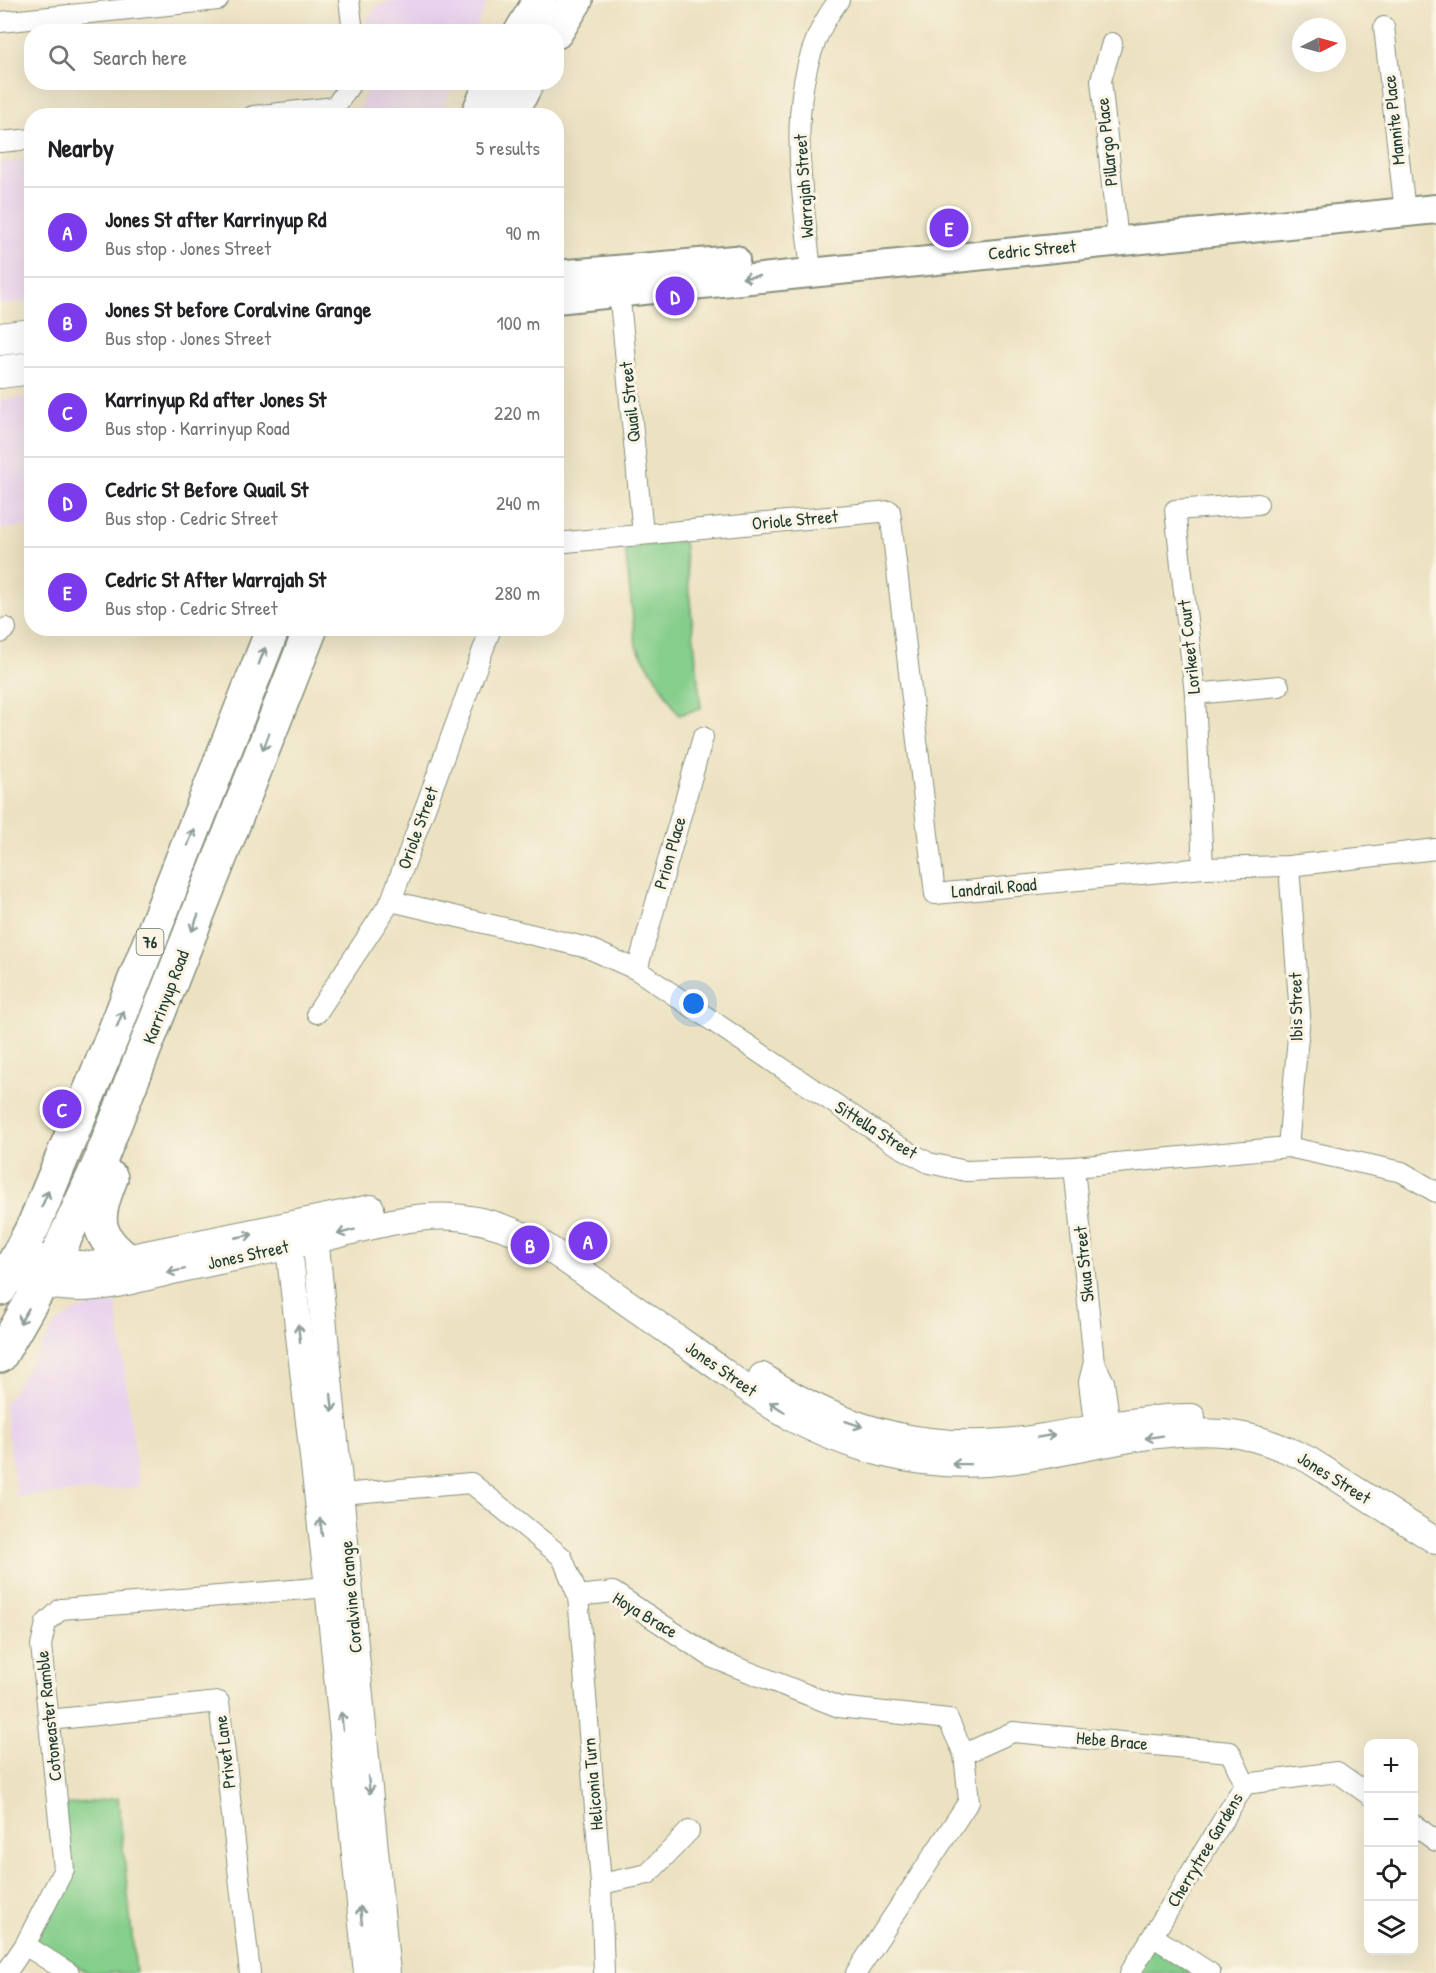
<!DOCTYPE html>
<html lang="en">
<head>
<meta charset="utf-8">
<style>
	:root { --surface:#fff; --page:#f2f2f2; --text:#202124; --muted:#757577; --line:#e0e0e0; --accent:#7c3aed }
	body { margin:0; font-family:"Patrick Hand",sans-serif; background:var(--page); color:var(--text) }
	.controls { position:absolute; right:18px; bottom:18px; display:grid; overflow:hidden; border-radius:12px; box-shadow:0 6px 24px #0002 }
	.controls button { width:54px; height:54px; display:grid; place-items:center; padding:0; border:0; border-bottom:2px solid var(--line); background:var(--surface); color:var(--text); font:30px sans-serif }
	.compass { position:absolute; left:1292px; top:18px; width:54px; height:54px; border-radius:50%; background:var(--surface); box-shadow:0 6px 24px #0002; rotate:84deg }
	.you { position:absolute; left:694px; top:1004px; width:21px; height:21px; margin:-15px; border:4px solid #fff; border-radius:50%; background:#1a73e8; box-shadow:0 0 0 9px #1a73e833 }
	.badge { display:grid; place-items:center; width:39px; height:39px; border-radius:50%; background:var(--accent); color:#fff; font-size:20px; font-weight:700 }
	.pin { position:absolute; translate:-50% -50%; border:3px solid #fff; box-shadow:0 2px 6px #0006 }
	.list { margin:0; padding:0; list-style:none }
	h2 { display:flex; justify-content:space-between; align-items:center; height:78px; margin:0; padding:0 24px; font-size:26px }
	h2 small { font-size:20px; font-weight:400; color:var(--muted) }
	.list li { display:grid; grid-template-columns:39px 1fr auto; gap:18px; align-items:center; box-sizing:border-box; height:90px; padding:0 24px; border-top:2px solid var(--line) }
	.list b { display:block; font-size:22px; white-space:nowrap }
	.list p { margin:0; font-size:20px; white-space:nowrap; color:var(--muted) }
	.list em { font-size:20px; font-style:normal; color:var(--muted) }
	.icon { flex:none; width:33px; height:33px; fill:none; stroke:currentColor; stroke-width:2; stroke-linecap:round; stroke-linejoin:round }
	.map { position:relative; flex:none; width:1436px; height:1973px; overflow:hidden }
	.search { position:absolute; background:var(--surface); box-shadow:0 6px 24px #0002; left:24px; top:24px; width:540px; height:66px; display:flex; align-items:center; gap:15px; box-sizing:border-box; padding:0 21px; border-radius:24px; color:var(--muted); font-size:22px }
	.panel { position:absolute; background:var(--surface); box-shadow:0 6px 24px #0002; left:24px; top:108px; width:540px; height:528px; border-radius:24px }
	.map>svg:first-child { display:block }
	.built { fill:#e8d2ee }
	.green { fill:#85ce8b; stroke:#528660; stroke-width:1.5 }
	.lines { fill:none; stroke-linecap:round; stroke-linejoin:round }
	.minor-casing { stroke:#86907b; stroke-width:22 }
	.tertiary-casing { stroke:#86907b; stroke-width:28 }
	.secondary-casing { stroke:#86907b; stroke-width:32 }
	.primary-casing { stroke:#86907b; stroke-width:34 }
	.trunk-casing { stroke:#86907b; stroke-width:36 }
	.minor { stroke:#fff; stroke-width:20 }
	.tertiary { stroke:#fff; stroke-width:26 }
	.secondary { stroke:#fff; stroke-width:28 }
	.primary { stroke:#fff; stroke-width:32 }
	.trunk { stroke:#fff; stroke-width:33 }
	.oneway { stroke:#8f9e9a }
	.labels { text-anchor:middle; stroke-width:6; stroke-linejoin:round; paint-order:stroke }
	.shield { fill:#fcf5e5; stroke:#617469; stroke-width:1.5 }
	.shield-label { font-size:16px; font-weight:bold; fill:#1f3d34 }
	.street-label { font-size:18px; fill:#1f3d34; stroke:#fcf5e5 }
</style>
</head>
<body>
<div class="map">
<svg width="1436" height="1973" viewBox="0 0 1436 1973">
	<rect width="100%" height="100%" fill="#fcf5e5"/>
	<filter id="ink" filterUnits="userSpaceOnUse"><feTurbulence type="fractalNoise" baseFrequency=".0167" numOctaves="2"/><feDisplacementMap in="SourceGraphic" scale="12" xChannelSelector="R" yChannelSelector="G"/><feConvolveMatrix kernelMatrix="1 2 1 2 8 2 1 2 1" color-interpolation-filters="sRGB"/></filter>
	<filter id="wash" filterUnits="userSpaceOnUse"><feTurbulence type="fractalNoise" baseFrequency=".008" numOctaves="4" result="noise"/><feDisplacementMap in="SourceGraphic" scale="24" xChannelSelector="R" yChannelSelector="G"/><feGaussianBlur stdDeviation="1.35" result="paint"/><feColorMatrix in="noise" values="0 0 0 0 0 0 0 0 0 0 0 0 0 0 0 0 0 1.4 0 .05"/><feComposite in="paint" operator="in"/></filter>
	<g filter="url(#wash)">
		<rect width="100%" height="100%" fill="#ece2c2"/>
		<!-- built -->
		<g class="built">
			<path d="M403,0H488L475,31H370L368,17L379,4Z"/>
			<path d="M370,82H454V83L440,115H357Z"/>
			<path d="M31,159V302L0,304V163Z"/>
			<path d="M31,397V526L0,529V400Z"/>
			<path d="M116,1302L139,1487L17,1497L4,1405L55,1325L76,1310Z"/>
		</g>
		<!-- green -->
		<g class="green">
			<path d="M684,541L701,708L679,715L636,646L625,548Z"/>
			<path d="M118,1798L136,1973H89L36,1942L71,1871L64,1805Z"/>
			<path d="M1154,1937L1210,1973H1130Z"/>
		</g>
	</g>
	<g filter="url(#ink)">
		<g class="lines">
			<defs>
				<g id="minor">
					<path d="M349,0L353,32"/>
					<path d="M0,22L218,0"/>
					<path d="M1384,27L1405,212"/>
					<path d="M1112,43L1101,80L1118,242"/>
					<path d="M253,116L335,107L352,82"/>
					<path d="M0,142L32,139"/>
					<path d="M811,271C802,184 780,75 839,0"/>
					<path d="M618,280L643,534"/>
					<path d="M556,543L890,511L935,894L1203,868L1289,866L1436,849"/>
					<path d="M0,633L6,628"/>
					<path d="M1195,694L1279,686"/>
					<path d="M1203,868L1195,694L1175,510L1258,504"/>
					<path d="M391,901L588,948L637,970L893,1143L929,1163L966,1171L1074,1167L1288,1147L1402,1172L1436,1192"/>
					<path d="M637,970L703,737"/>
					<path d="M317,1013L391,901L491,628"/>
					<path d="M1288,1147L1300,1015L1289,866"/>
					<path d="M1074,1167L1094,1362L1104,1382L1112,1438"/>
					<path d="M1094,1362L1089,1382L1096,1440"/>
					<path d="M341,1494L471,1483L562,1557L578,1596L613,1592L713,1658L839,1707L948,1719L964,1754L969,1801L856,1973"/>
					<path d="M578,1596L601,1884L604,1973"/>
					<path d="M49,1720L219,1702L250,1973"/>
					<path d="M964,1754L1013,1732L1230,1752L1245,1784"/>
					<path d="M1414,1825L1436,1841"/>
					<path d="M601,1884L648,1874L689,1831"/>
					<path d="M1154,1937L1210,1973"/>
					<path d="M25,1945L69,1973"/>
					<path d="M6,1973L25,1945L64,1869L41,1645L46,1623L61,1609L328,1587"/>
					<path d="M1130,1973L1245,1784L1337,1772L1368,1794"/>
				</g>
				<g id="tertiary">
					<path d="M314,1225L387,1973"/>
					<path d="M287,1231L328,1587L367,1973"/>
					<path d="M20,1252L54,1262L92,1265L371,1208"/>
					<path d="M7,1276C31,1282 54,1288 79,1288C112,1288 145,1277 177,1270C223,1260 270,1251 316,1240C407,1218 456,1198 545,1246C595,1280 645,1315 694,1350C727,1373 760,1401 795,1420C839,1443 893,1460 943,1463C1037,1470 1129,1426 1223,1433C1252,1435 1283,1447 1309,1460L1436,1541"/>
					<path d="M762,1376C850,1435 938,1455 1043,1437C1092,1429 1141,1417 1192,1417"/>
				</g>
				<g id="secondary">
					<path d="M556,275L735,260"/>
					<path d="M556,299L1436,209"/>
				</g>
				<g id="primary">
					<path d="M0,339L32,335"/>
					<path d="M0,372L32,368"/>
				</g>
				<g id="trunk">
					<path d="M521,32L540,0"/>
					<path d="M556,32L576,0"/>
					<path d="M477,116L492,82"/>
					<path d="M510,116L527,82"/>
					<path d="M111,1178C97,1213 92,1233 125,1258"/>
					<path d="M0,1289L34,1225L109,1045L273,628"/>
					<path d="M0,1356L54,1262L99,1164L311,628"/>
				</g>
			</defs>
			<!-- minor casing -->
			<use href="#minor" class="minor-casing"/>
			<!-- tertiary casing -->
			<use href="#tertiary" class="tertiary-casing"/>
			<!-- secondary casing -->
			<use href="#secondary" class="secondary-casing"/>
			<!-- primary casing -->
			<use href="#primary" class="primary-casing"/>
			<!-- trunk casing -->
			<use href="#trunk" class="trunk-casing"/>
			<!-- minor -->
			<use href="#minor" class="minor"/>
			<!-- tertiary -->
			<use href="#tertiary" class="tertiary"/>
			<!-- secondary -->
			<use href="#secondary" class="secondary"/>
			<!-- primary -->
			<use href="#primary" class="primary"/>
			<!-- trunk -->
			<use href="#trunk" class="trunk"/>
		</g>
		<!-- one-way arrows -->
		<defs><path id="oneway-shaft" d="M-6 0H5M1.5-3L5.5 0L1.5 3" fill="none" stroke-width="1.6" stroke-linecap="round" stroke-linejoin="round" transform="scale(1.5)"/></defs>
		<g class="oneway">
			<use href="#oneway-shaft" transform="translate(751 277) rotate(174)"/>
			<use href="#oneway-shaft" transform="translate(262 656) rotate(-69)"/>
			<use href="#oneway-shaft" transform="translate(266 742) rotate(111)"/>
			<use href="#oneway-shaft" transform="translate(191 837) rotate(-69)"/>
			<use href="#oneway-shaft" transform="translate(195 923) rotate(111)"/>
			<use href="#oneway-shaft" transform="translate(120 1019) rotate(-68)"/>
			<use href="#oneway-shaft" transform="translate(45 1199) rotate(-67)"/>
			<use href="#oneway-shaft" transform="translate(346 1232) rotate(165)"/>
			<use href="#oneway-shaft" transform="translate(244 1236) rotate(-11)"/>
			<use href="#oneway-shaft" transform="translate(176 1271) rotate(168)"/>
			<use href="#oneway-shaft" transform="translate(24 1316) rotate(121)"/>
			<use href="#oneway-shaft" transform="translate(299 1333) rotate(-97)"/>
			<use href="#oneway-shaft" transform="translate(332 1403) rotate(84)"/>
			<use href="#oneway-shaft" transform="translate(777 1407) rotate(-146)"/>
			<use href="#oneway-shaft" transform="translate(854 1424) rotate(19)"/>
			<use href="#oneway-shaft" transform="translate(1046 1436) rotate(-10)"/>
			<use href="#oneway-shaft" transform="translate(1154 1437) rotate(171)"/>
			<use href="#oneway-shaft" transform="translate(961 1464) rotate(-179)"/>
			<use href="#oneway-shaft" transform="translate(321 1527) rotate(-97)"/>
			<use href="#oneway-shaft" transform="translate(342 1721) rotate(-96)"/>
			<use href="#oneway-shaft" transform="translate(369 1785) rotate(84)"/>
			<use href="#oneway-shaft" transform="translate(361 1915) rotate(-96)"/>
		</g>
	</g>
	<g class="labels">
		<!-- shield labels -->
		<rect class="shield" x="136.5" y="929" width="27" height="26" rx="4.5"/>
		<g class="shield-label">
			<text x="150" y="948">76</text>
		</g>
		<!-- street labels -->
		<g class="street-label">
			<text transform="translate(1394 120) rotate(-96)" y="6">Mannite Place</text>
			<text transform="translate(1107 142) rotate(-96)" y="6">Pillargo Place</text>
			<text transform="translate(804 186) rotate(-94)" y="6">Warrajah Street</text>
			<text transform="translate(1032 250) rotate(-5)" y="6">Cedric Street</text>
			<text transform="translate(630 402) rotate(-96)" y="6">Quail Street</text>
			<text transform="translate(795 520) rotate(-5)" y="6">Oriole Street</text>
			<text transform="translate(1189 647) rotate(-96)" y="6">Lorikeet Court</text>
			<text transform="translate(418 828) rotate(-70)" y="6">Oriole Street</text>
			<text transform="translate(670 853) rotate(-74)" y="6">Prion Place</text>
			<text transform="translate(994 888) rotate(-5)" y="6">Landrail Road</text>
			<text transform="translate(166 997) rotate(-69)" y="6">Karrinyup Road</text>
			<text transform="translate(1296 1007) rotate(-91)" y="6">Ibis Street</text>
			<text transform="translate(876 1130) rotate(32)" y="6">Sittella Street</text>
			<text transform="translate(248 1255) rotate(-12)" y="6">Jones Street</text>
			<text transform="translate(1084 1264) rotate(-96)" y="6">Skua Street</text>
			<text transform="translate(721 1369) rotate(35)" y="6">Jones Street</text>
			<text transform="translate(1334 1478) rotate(32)" y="6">Jones Street</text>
			<text transform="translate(351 1597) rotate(-95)" y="6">Coralvine Grange</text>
			<text transform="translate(645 1615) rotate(31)" y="6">Hoya Brace</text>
			<text transform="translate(49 1716) rotate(-96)" y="6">Cotoneaster Ramble</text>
			<text transform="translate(1112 1741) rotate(5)" y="6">Hebe Brace</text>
			<text transform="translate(225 1752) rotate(-97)" y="6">Privet Lane</text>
			<text transform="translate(593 1784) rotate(-95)" y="6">Heliconia Turn</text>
			<text transform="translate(1205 1850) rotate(-59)" y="6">Cherrytree Gardens</text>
		</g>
	</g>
</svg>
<div class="controls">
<button>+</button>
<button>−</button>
<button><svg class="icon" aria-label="locate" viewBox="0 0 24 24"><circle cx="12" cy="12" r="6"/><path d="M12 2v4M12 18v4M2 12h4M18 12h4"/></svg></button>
<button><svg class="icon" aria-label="layers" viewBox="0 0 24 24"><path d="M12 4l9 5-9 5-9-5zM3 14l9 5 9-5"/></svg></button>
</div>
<svg class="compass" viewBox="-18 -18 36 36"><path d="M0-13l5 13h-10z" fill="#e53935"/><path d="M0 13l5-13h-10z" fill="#757577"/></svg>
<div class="you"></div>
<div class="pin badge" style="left:588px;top:1241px">A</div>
<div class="pin badge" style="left:530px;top:1245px">B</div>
<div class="pin badge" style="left:62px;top:1109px">C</div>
<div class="pin badge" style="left:675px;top:296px">D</div>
<div class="pin badge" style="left:949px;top:228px">E</div>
<div class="search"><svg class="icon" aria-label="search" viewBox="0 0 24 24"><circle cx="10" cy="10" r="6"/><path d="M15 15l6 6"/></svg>Search here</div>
<section class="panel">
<h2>Nearby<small>5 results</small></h2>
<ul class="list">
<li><span class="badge">A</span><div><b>Jones St after Karrinyup Rd</b><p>Bus stop · Jones Street</p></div><em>90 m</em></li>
<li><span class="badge">B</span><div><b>Jones St before Coralvine Grange</b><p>Bus stop · Jones Street</p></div><em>100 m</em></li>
<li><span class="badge">C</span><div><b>Karrinyup Rd after Jones St</b><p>Bus stop · Karrinyup Road</p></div><em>220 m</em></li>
<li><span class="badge">D</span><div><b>Cedric St Before Quail St</b><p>Bus stop · Cedric Street</p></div><em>240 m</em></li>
<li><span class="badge">E</span><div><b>Cedric St After Warrajah St</b><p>Bus stop · Cedric Street</p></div><em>280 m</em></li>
</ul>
</section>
</div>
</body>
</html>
